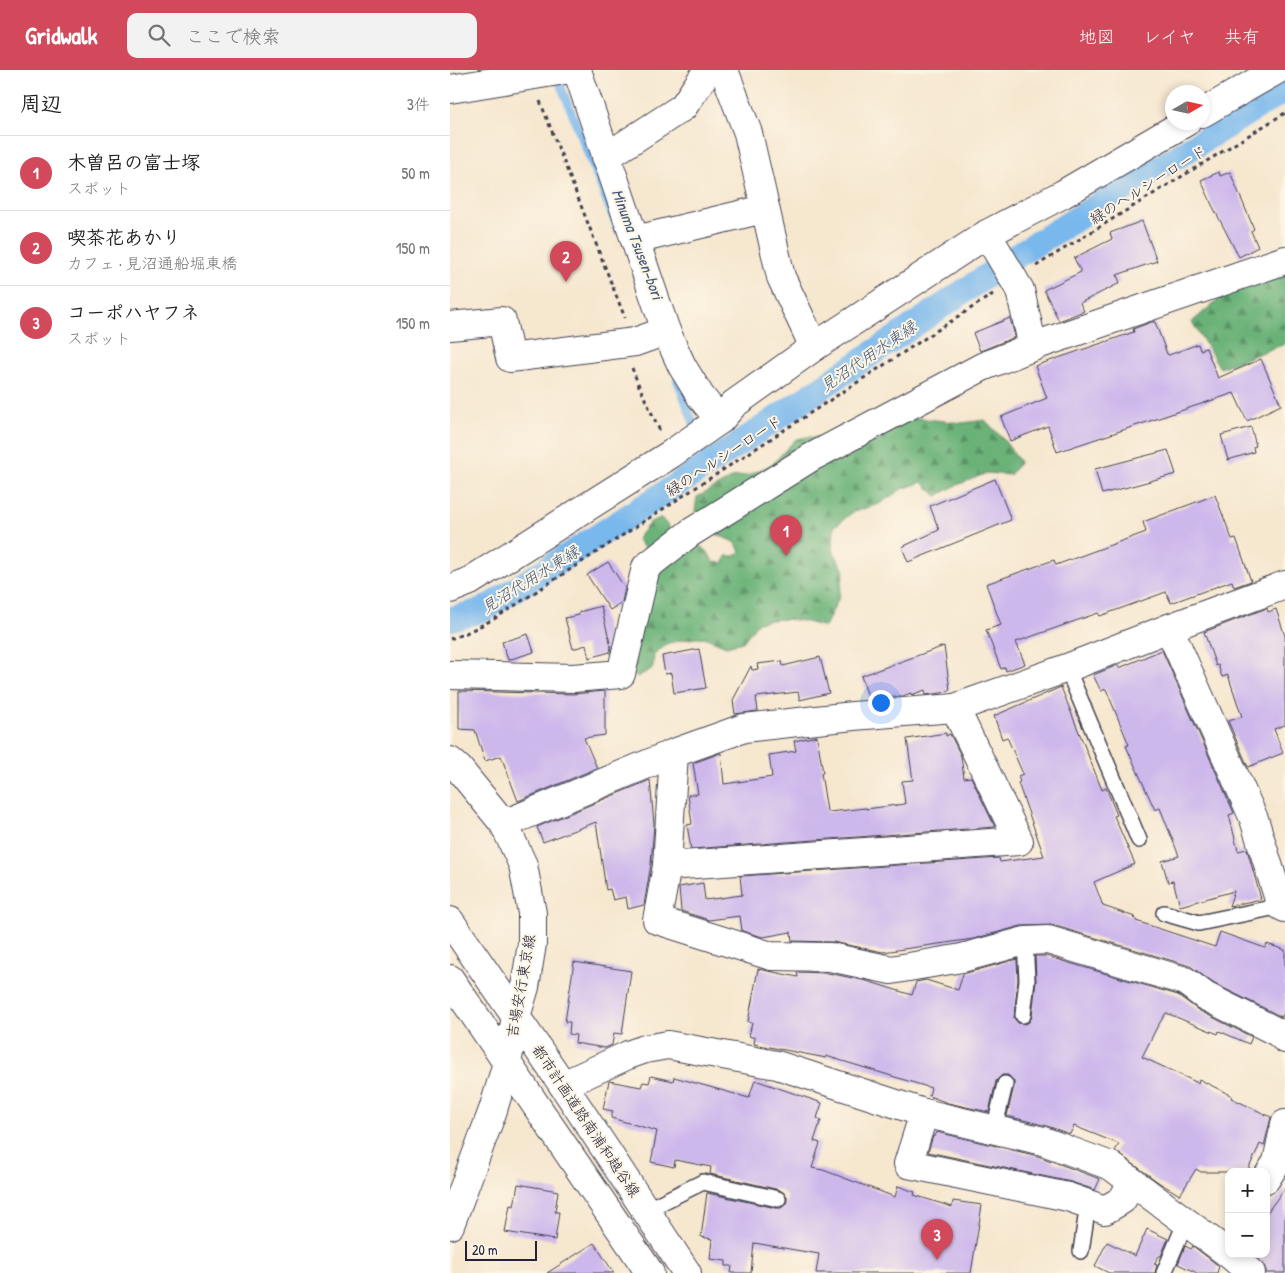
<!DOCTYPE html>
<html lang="ja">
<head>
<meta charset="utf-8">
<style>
	:root { --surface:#fff; --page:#f2f2f2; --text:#202124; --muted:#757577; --line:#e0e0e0; --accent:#d1495b }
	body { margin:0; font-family:"Patrick Hand","Klee One",sans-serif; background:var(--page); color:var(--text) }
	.controls { position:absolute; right:15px; bottom:15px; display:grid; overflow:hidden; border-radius:10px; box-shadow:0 2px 8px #0003 }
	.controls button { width:45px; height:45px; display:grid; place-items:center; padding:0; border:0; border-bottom:1px solid var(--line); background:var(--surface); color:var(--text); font:25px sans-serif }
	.compass { position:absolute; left:715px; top:15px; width:45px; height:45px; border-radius:50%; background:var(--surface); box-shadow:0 2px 8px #0003; rotate:81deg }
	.scale { position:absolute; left:15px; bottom:12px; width:72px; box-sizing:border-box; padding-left:5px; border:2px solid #22223b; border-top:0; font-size:14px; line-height:18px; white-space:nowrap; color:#22223b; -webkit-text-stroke:4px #fcf5e5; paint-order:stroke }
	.you { position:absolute; left:430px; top:632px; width:18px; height:18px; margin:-12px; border:4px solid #fff; border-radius:50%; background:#1a73e8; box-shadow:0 0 0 8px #1a73e833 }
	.badge { display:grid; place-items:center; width:32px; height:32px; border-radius:50%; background:var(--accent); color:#fff; font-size:16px; font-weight:700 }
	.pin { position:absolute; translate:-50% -41px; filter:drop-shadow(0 1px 2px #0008) }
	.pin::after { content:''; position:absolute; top:26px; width:18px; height:15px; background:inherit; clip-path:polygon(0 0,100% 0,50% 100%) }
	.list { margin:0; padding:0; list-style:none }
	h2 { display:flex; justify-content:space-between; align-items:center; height:65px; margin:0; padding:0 20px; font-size:21px }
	h2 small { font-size:16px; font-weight:400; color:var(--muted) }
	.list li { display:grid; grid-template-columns:32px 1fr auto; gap:15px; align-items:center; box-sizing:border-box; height:75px; padding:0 20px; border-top:1px solid var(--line) }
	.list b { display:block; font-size:19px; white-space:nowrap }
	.list p { margin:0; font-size:16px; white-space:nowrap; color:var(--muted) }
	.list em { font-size:16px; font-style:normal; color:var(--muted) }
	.icon { flex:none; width:28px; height:28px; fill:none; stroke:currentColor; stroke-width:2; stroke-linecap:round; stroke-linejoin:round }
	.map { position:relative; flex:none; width:835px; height:1203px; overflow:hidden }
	header { display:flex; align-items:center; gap:30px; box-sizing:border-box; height:70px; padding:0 25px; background:var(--accent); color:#fff }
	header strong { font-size:24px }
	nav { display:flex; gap:28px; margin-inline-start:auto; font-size:18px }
	.search { width:350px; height:45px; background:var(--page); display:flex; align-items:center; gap:12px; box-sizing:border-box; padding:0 18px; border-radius:10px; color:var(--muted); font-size:19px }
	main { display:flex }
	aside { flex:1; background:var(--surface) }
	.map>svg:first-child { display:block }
	.forest { fill:url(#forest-firs); stroke:#466a5a }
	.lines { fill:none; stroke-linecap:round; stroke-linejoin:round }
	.stream { stroke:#79b8ed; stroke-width:8 }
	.canal { stroke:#79b8ed; stroke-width:25 }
	.building { fill:#cdb8ec }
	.service-casing { stroke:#424051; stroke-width:18 }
	.minor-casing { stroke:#424051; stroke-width:30 }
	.tertiary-casing { stroke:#424051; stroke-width:30 }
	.secondary-casing { stroke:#424051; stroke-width:30 }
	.path { stroke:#424051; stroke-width:3; stroke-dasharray:4 4; stroke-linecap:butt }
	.service { stroke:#fff; stroke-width:15 }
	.minor { stroke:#fff; stroke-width:28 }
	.tertiary { stroke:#fff; stroke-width:28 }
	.secondary { stroke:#fff; stroke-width:28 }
	.labels { text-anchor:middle; stroke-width:4; stroke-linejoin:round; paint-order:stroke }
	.street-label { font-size:15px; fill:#22223b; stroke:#fcf5e5 }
	.water-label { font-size:16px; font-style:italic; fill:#405679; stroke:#fcf5e5 }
</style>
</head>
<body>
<header>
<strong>Gridwalk</strong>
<div class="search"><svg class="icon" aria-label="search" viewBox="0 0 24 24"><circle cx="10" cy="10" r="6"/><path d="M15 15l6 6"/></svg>ここで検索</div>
<nav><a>地図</a><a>レイヤ</a><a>共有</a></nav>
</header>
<main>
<aside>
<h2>周辺<small>3件</small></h2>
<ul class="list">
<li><span class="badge">1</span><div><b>木曽呂の富士塚</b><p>スポット</p></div><em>50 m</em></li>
<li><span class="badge">2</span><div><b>喫茶花あかり</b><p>カフェ · 見沼通船堀東橋</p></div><em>150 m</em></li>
<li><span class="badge">3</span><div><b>コーポハヤフネ</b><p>スポット</p></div><em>150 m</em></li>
</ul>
</aside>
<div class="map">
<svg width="835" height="1203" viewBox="0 0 835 1203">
	<defs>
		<pattern id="forest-firs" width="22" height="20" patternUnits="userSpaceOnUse" patternTransform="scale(1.25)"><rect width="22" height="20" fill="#6ab278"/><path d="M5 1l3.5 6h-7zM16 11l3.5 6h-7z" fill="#579064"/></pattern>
	</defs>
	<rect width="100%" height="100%" fill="#fcf5e5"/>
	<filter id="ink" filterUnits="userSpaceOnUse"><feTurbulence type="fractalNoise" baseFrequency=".02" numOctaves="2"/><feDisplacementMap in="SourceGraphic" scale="10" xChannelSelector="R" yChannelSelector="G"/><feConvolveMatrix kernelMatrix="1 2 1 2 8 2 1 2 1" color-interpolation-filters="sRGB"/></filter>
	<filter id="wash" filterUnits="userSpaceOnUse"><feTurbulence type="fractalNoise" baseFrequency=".0096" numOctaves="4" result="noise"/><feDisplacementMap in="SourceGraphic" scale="20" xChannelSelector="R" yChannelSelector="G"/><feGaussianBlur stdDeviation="1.12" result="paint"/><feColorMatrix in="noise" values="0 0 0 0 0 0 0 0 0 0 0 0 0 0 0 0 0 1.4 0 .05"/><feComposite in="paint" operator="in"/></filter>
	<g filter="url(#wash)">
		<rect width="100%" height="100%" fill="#f6e7cf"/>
		<!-- forest -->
		<g class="forest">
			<path d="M835,198V274L770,298L742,252L786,214Z"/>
			<path d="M434,339L468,348L512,353L535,350L553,369L570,392L560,405L537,403L505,416L487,426L472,412L452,419L429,434L403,442L384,457L383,480L394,501L389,527L375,557C348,549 336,547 308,552L293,572L276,576L254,567L232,570L219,573L204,584L203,598L187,607L179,599L198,483L187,469L200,452L211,448L225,464L247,473L258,482L263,492L274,493L276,486H285L290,482L286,473L251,457L245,441L247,427L284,407L299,405L322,394L346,369L357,367H388Z"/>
		</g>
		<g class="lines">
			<!-- stream -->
			<g class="stream">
				<path d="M107,6L168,160"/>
				<path d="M227,310L245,357"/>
				<path d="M252,376L259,394"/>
			</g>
			<!-- canal -->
			<path class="canal" d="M0,549L33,540L259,394L566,186L835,20"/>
		</g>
		<g id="blocks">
			<!-- building -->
			<g class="building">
				<path d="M769,102L770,106L780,102L804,159L801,161L808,177L789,187L762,135L751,110Z"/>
				<path d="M692,151L707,191L667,205L670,213L630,233L634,241L609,251L594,220L631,202L624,188L662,169L660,163Z"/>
				<path d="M560,248L565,267L530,281L523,263Z"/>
				<path d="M701,252H705L717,284L719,285L748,274L750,280L756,278L768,308L811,289L831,335L797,351L784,323L607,382L598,356L560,371L551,347L597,328L585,296L684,262L683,259Z"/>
				<path d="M801,357L806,376L803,377L804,382L778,390L771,365Z"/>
				<path d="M718,380L726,404L652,424L645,399Z"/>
				<path d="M545,409L561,450L458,492L452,477L489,460L480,436Z"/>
				<path d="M765,425L782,469L786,468L801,511L784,517L782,511L721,533L716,522L650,546L648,543L566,572L575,594L556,601L555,597L551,599L536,560L551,555L536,514L604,490L606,495L696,462L693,452Z"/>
				<path d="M158,492L175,518L172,532L160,540L137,505Z"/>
				<path d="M151,536L161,577L160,582L139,588L136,575L123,579L115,548L129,545V542Z"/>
				<path d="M817,538L818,542L826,539L835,566V655L824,659L833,683L798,697L778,651L792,647L778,605L772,607L768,595L766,596L754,562Z"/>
				<path d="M78,564L84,582L58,590L52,572Z"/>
				<path d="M494,576L500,620L491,623L476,625L475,620L461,625V623L453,626L419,629L411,606Z"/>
				<path d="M249,579L256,618L224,623L221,603L215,604L212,586Z"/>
				<path d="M712,580L784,743L779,745L788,781L797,779L811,829L779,836L784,821L730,836L723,811L718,812L712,791L729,786L710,738L705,740L676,676L679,675L656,619L651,621L643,605L668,595L669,598Z"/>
				<path d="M370,587L379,623L350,630L348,622L306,627L308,641L285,644L283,630L301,596L302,600L308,599L307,594L332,591L333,596Z"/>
				<path d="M611,617L652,720L656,718L667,745L664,746L685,794L644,812L653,836L685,847L683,848L686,849V851L765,877L770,862L815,878L817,874L835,880V940L832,947L763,913L740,896L602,855L571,856L523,869L433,882L383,872L342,871L341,862L313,867L292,861L290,846L259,850L231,841L229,817L253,813L255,830L292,825L290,806L549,788L550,792L594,786L568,713L570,712L568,706L573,704L557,667L552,669L544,646Z"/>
				<path d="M9,621L123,624L155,621V665L134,668L147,698L68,731L51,686L35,691L25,660L9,659Z"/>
				<path d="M496,663V666L500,664L511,686L514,708L521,707L545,757L241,779L237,755L242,754L238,725L248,724L243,693L271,683L274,714L322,707L319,685L346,681L344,671L367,666L373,703H371L377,741L379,742L416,738V739L455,734L452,711L463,710L457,669Z"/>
				<path d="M200,710L204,754L201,794L194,835L178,839L176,827L163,830L160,819L156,820L146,752L93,772L87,757Z"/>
				<path d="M585,886H596L728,925L748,940L802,967L799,974L769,961L768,964L716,943L707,957L692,987L748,1013L749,1009L782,1026L781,1028L821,1047L814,1076L810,1074L797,1102H751L746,1099L730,1125L711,1114L665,1081L669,1074L624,1056L620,1064L597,1056L557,1046L564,1016V1011L558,1005H552L546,1011L539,1042L498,1033L479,1026L481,1018L376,986V988L304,974L305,968L299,966L302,953L298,952L308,899L348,907L347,902L378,903L417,911L462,925L466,912L476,910L508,920L513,904L567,889L568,910L564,948L568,953L576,954L580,951L582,946L586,911Z"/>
				<path d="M124,892L181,901L172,964L164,963L162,975L155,978L125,973L126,965L119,964L120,952H115Z"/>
				<path d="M201,1006L223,1011L224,1007L299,1028L305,1010L372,1033L367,1048L371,1050L364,1071L370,1073L362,1098L373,1100L445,1127L448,1116L465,1122L464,1125L502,1137L503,1131L532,1135L521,1203H366L369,1184L304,1173L301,1203H281L282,1196H276V1191L260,1189L262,1169L251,1167L257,1123L326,1138H331L335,1135L337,1131V1126L330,1120L260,1104L261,1097L225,1090L224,1097L201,1092L207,1061L161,1048L163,1041L153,1039L159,1011L191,1017L193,1012L199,1013Z"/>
				<path d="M487,1062L588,1086L650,1109L645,1120L621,1112L478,1082L483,1066H485Z"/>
				<path d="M68,1114L108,1121L105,1142H109L105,1170L55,1162L60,1135L64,1136Z"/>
				<path d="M835,1118V1203H816V1197L812,1192L803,1184H816V1144Z"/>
				<path d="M697,1159L718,1169L711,1186H709L704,1194L707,1195L705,1203H659L645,1196L657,1172L685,1186Z"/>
				<path d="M144,1173L164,1203H97Z"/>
				<path d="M735,1176L741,1179L743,1176L769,1196L767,1203H747L728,1194Z"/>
			</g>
		</g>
	</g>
	<g filter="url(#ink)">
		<use href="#blocks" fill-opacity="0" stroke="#424051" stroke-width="1"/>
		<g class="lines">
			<defs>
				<g id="service">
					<path d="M617,598L689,770"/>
					<path d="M714,843L749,853L831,836"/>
					<path d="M573,945L577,910L575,871"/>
					<path d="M544,1060L555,1014"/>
					<path d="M196,1140L253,1112L328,1129"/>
					<path d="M631,1181L638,1134"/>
					<path d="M714,1203L736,1151"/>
				</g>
				<g id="minor">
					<path d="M127,0L216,261L232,296L251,327L270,350"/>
					<path d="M274,0L298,63L331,207L364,277"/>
					<path d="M0,19L115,0"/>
					<path d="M752,43L827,0"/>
					<path d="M156,87L233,37L258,0"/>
					<path d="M537,164L570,220L583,277"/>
					<path d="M185,170L314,139"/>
					<path d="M0,256L52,251L60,288L185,272L216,261"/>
					<path d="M0,519L20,511L221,384L270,350L284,334L364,277L537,164L613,124L736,52"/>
					<path d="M719,558L804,749L831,836L835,838"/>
					<path d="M0,605L123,608L171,604L196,497L240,463L360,388L532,297L587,275L835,190"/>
					<path d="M224,683L217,796L207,850L321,886L380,887L441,900L512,888L575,871L598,870L735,911L755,926L827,962L835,969"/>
					<path d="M54,754L224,683L294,658L403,646L505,638L617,598L719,558L835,515"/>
					<path d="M217,796L569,771L505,638"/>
					<path d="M113,1015L178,985L195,979L218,975L327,995L474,1043L593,1071L661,1096L779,1184"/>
					<path d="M474,1043L458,1094L618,1127L655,1140L672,1130L682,1113"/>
					<path d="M816,1109L827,1092L835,1054"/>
					<path d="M779,1184L801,1203"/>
				</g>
				<g id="tertiary">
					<path d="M0,851L113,1015L237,1203"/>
					<path d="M0,909L200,1203"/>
				</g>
				<path id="secondary" d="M0,691L9,699L54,754L73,795L82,843V874L75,917L66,947L57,993L43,1040L0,1155"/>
			</defs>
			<!-- service casing -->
			<use href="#service" class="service-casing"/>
			<!-- minor casing -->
			<use href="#minor" class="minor-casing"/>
			<!-- tertiary casing -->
			<use href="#tertiary" class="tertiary-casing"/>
			<!-- secondary casing -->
			<use href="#secondary" class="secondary-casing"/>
			<!-- path -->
			<g class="path">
				<path d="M90,31L175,248"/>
				<path d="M586,196L835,43"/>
				<path d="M182,298L189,316L210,361"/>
				<path d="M0,569L16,563L44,549L543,224"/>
			</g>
			<!-- service -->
			<use href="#service" class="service"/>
			<!-- minor -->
			<use href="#minor" class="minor"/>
			<!-- tertiary -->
			<use href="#tertiary" class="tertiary"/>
			<!-- secondary -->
			<use href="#secondary" class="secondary"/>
		</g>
	</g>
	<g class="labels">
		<!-- street labels -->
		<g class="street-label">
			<text transform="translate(698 115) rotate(-32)" y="5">緑のヘルシーロード</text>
			<text transform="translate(274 386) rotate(-33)" y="5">緑のヘルシーロード</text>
			<text transform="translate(71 916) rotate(-80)" y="5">吉場安行東京線</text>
			<text transform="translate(136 1051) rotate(56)" y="5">都市計画道路南浦和越谷線</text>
		</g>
		<!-- water labels -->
		<g class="water-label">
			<text transform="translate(188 174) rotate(69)" y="6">Minuma Tsusen-bori</text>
			<text transform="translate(418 286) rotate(-34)" y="6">見沼代用水東縁</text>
			<text transform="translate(80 509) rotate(-32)" y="6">見沼代用水東縁</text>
		</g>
	</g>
</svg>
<div class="controls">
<button>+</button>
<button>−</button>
</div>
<svg class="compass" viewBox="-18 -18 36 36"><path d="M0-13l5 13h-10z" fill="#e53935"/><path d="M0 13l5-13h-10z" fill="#757577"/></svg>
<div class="scale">20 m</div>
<div class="you"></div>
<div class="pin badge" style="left:336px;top:486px">1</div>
<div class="pin badge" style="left:116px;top:212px">2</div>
<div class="pin badge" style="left:487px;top:1190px">3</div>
</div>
</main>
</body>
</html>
